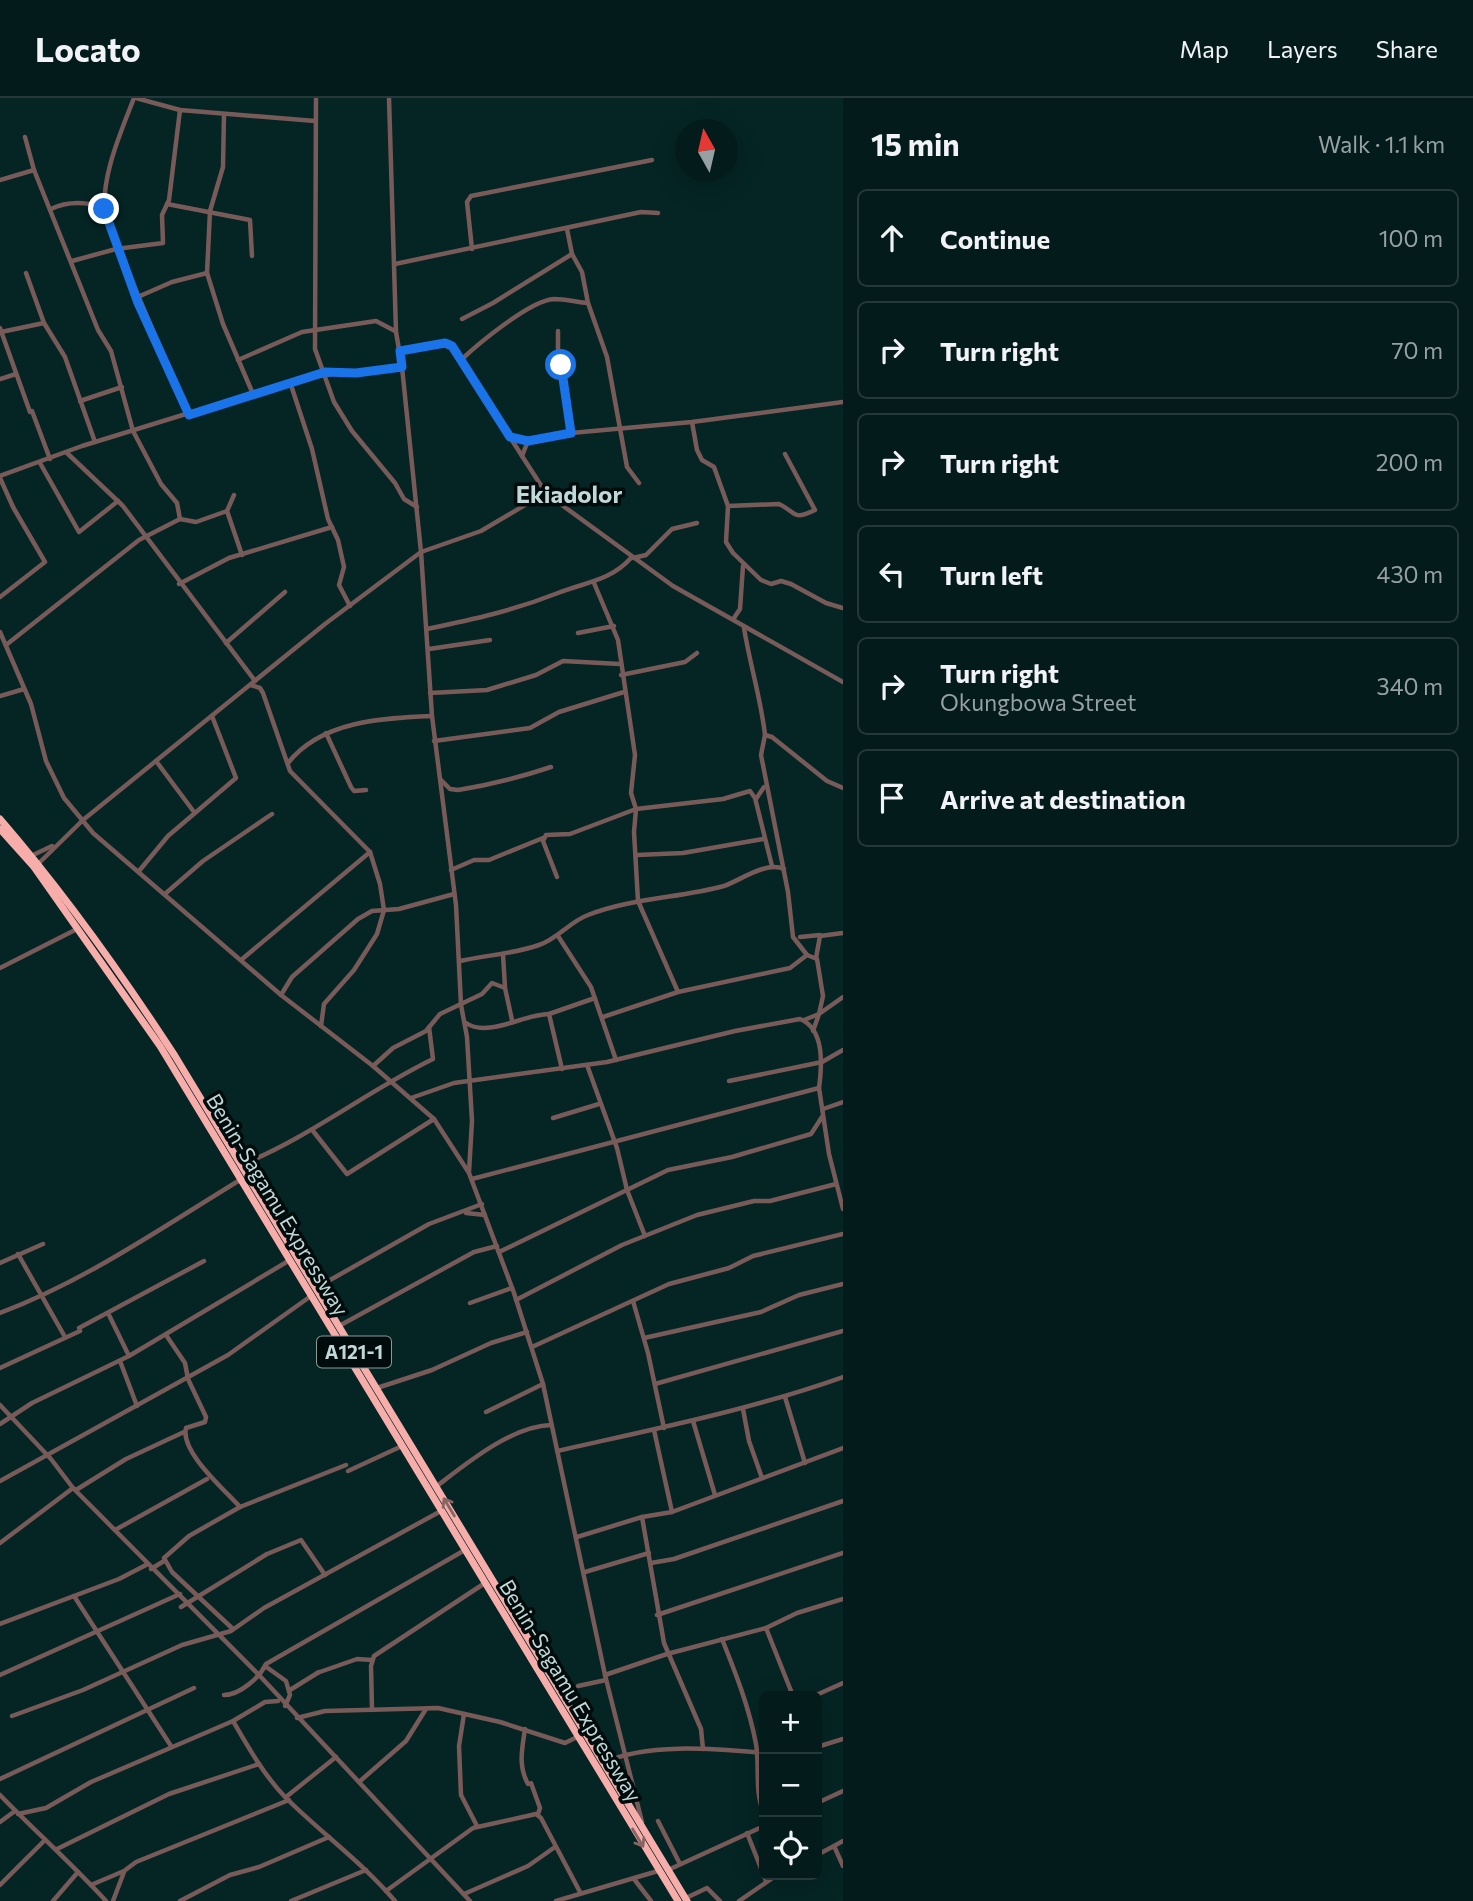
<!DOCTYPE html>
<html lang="en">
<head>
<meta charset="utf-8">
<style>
	:root { --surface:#041b1b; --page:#122828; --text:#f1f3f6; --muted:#97a1a3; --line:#25393a }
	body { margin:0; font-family:Commissioner,sans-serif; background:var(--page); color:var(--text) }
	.controls { position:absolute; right:21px; bottom:21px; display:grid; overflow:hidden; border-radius:10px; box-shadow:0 7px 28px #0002 }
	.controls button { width:63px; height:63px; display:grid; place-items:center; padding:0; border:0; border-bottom:2px solid var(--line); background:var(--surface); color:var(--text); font:35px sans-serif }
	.compass { position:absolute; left:675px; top:21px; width:63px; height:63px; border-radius:50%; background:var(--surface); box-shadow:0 7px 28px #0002; rotate:352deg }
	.stop { position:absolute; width:21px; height:21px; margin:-16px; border:5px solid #1a73e8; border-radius:50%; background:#fff }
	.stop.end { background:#1a73e8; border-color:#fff; box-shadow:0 2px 7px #0008 }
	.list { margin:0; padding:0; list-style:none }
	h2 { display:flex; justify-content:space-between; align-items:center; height:91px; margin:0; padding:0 28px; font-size:30px }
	h2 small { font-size:23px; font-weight:400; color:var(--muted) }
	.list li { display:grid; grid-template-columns:46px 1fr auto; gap:21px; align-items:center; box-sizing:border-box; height:98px; margin:0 14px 14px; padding:0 14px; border:2px solid var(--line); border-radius:10px }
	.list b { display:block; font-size:26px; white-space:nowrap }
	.list p { margin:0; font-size:23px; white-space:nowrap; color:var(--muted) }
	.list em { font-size:23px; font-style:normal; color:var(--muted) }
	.icon { flex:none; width:38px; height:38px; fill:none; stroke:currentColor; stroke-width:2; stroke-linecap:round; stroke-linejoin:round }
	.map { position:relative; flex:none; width:843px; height:1803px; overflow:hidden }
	header { display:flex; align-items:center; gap:42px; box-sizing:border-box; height:98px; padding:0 35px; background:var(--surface); border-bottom:2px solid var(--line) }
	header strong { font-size:33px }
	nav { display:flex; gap:38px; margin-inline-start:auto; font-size:24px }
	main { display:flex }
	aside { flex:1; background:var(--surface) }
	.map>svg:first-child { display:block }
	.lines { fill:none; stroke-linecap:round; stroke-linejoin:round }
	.minor { stroke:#785b59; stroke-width:4.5 }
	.highway { stroke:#f7aeab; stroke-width:7 }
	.oneway { stroke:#886563 }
	.route { stroke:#1a73e8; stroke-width:9 }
	.labels { text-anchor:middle; stroke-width:7; stroke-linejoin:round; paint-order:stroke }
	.shield { fill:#000b0c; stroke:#889a9a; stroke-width:2 }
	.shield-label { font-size:19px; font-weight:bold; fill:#c2d7d7 }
	.street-label { font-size:21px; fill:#c2d7d7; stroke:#000b0c }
	.quarter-label { font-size:24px; font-weight:bold; fill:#c2d7d7; stroke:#000b0c }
</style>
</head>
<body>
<header>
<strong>Locato</strong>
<nav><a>Map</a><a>Layers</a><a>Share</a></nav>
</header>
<main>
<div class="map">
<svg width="843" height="1803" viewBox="0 0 843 1803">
	<rect width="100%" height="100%" fill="#052424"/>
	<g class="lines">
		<!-- minor -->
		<g class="minor">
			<path d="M134,0C120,36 100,81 105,120L189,317"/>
			<path d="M136,0L180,12L315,23"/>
			<path d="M316,0L315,251L334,304L352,333L395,385L404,401L417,409"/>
			<path d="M25,39L34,72L98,232L111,253L133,333L161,386L177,405L180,421"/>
			<path d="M0,82L34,72"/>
			<path d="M167,106L250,122L252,158"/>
			<path d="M51,111C67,103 89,103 104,111"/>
			<path d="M567,131L572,156L582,174L588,205L607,259L627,369L639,385"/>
			<path d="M472,151L467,104L471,98L652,62"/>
			<path d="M72,163L116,151L163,145L162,117L169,102L180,12"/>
			<path d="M395,166L641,114L658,115"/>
			<path d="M26,175L44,225L65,259L95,344"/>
			<path d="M207,175L210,113L223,69L224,16"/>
			<path d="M138,203L140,198L172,184L207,175L223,226L253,296"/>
			<path d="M462,221L493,205L572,156"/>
			<path d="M0,230L30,314"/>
			<path d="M558,233V251L571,335"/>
			<path d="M1,234L44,225"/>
			<path d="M400,253L445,245L452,248L522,358"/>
			<path d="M238,262L302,234L376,223L395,233"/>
			<path d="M461,262C479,245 531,202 554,201C565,201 577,204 588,205"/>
			<path d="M0,281L16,276"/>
			<path d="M290,284L312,351L328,421L338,442L344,469L339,487L350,508"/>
			<path d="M80,303L122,289"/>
			<path d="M32,313L50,361"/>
			<path d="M692,324L697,352L702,362L714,369L728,408L726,444L733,455L761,482L771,486L781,483L791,486L826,505L843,510"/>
			<path d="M511,339L528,343"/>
			<path d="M67,355L123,408L255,583"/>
			<path d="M40,365L79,434L118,403"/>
			<path d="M0,378L82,348L290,284C327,274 364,274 402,269"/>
			<path d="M0,380L13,409L45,464L0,499"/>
			<path d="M544,394L673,488L843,584"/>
			<path d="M234,397L227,413L242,457"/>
			<path d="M728,408L779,406C798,415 792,423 815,412L785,356"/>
			<path d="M633,460L646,457L672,431L697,425"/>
			<path d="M594,485L618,542L635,657L631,695L636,711L634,734L638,803L678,894"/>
			<path d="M179,486L229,460L332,429"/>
			<path d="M734,520L740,511L743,468"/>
			<path d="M744,530C750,567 761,601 765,637"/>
			<path d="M427,531C475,521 512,513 558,495C586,484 610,483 631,460"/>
			<path d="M0,534L31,606L46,663L64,700L93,735L281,897L373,968L434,1021L469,1075L514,1195L543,1286L605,1577L642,1724"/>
			<path d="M578,535L614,528"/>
			<path d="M226,545L285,494"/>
			<path d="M6,547L139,442L180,421L196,424L227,413"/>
			<path d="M429,551L490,542"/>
			<path d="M621,577L685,564L697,555"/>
			<path d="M251,587L260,590L263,595L290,673L370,754L380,786L384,812L377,836L354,872L324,906L321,928"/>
			<path d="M430,595L487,592L536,577L563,563L620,566"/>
			<path d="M0,598L24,591"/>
			<path d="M326,635L351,689L354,693L366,692"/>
			<path d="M434,643L530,630L559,614L624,594"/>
			<path d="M156,663L194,714"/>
			<path d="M288,665C321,623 382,620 432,618"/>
			<path d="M441,682L450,691L458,692C490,687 521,679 551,669"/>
			<path d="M756,701L764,689"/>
			<path d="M637,757L683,755L763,741"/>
			<path d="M31,758L52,748"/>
			<path d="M38,766L83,722L325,526L421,454L402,269L396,234L389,0"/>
			<path d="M451,772L474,762H489L543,740"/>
			<path d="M139,773L168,738L236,680L212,618"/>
			<path d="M557,779L543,743L546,737L570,736L636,711L723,701L750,693L755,700L772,768"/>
			<path d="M166,795L203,763L272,716"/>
			<path d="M558,838L591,889L616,962"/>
			<path d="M800,839L820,837"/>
			<path d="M503,857L505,889"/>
			<path d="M816,860L820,838L843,835"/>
			<path d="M241,862L370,754"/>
			<path d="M460,863C487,857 513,856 539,847C558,841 569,824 588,817C631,800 680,800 724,788C741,782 766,763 784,771"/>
			<path d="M0,870L77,831"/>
			<path d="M281,897L292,879L358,821L372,813L399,811L454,796"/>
			<path d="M549,916L595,900"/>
			<path d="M603,919L678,894L790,870L807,857"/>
			<path d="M804,922L819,916L823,898L817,861L807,857L793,839L788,794L761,657L765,637L772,639L827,683L843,690"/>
			<path d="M466,925C488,940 524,916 549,916L562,971"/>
			<path d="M813,933L819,916L843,899"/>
			<path d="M587,967L617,1050L627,1092L645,1138"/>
			<path d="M373,968L393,950L426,933L440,916L482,896L492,885L505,890L512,922"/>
			<path d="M729,983L822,964L843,952"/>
			<path d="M411,1000L454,985L607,964L735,933L800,921C825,931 822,968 819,990"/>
			<path d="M823,1011L843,1004"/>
			<path d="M553,1020L599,1006"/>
			<path d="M313,1033L347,1076L434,1021"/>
			<path d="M241,1067C310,1039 367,993 433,961L429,929"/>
			<path d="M469,1074L472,1023L467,939L461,907L456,807L432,618L421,454L481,433L542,397V389L522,358L528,343L571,335L692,324L843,304"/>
			<path d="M472,1081L819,990L829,1056L843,1111"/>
			<path d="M466,1115L485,1117"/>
			<path d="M499,1154L668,1072L732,1059L811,1036L822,1019"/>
			<path d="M18,1156L65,1239"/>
			<path d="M0,1165L43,1146"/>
			<path d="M316,1190L429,1126L482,1106"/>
			<path d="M516,1202L622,1147L697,1117L754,1103H770L836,1086"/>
			<path d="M633,1203L648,1255L664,1330"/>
			<path d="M470,1205L512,1190"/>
			<path d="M0,1215C87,1182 161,1130 240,1082"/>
			<path d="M109,1217L129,1258"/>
			<path d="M339,1228L474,1154L497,1148"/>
			<path d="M79,1230L204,1163"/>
			<path d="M166,1237L185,1265L188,1281L206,1319L205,1324L186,1330C180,1354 225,1392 240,1409L189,1438L164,1460L172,1474L233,1531"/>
			<path d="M644,1240L761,1214L799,1197L843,1186"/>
			<path d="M532,1249L669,1186L729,1170L753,1158L843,1136"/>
			<path d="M120,1263L137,1308"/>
			<path d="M0,1270L80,1233"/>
			<path d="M655,1286L843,1233"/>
			<path d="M377,1290L432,1272L491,1245L527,1234"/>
			<path d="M785,1299L805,1365"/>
			<path d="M0,1307L51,1361L73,1390L259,1577L470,1803"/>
			<path d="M743,1311L749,1343L762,1380"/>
			<path d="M486,1314L543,1286"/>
			<path d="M693,1323L715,1397"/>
			<path d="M0,1326L32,1305L129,1258L290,1162"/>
			<path d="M654,1332L672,1414"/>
			<path d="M557,1353C654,1331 750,1312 843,1279"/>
			<path d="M348,1373L402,1348"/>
			<path d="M0,1383L228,1257L311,1198"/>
			<path d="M437,1388C467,1365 512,1328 551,1327"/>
			<path d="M240,1409L346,1367"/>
			<path d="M642,1419L664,1545L701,1631L703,1651"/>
			<path d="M115,1432L207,1381"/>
			<path d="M577,1439L642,1419L672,1414L843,1350"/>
			<path d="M0,1445L73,1390L76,1392L126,1361L184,1334"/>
			<path d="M651,1465L674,1461L843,1403"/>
			<path d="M151,1471L164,1463"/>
			<path d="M585,1474L649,1455"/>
			<path d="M74,1498L171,1648"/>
			<path d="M181,1509L267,1456L301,1442L325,1477"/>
			<path d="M657,1517L843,1455"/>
			<path d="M0,1526L119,1481L146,1467"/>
			<path d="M766,1530L793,1598"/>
			<path d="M722,1541C736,1576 749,1609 756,1646C760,1670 754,1692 764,1716"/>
			<path d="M265,1568L286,1583L290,1597L285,1608"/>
			<path d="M317,1575L357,1561L372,1562"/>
			<path d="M0,1577L180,1496"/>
			<path d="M605,1577L667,1556L766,1530L797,1515L843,1501"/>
			<path d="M578,1588L606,1582"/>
			<path d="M290,1592L319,1574"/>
			<path d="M224,1597C240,1597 260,1579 266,1566L465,1452"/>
			<path d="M814,1598L843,1585"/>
			<path d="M372,1612L371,1568L374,1558L485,1485"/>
			<path d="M464,1616L459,1648L461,1697L477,1728"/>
			<path d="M12,1618L83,1592L182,1547L231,1533L264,1510L441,1413"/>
			<path d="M297,1620L325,1613L438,1610L500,1624L565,1645L577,1639"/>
			<path d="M233,1623C248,1649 264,1677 285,1699C320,1734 362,1764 395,1803"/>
			<path d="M525,1631C522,1651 518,1668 528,1686"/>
			<path d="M817,1649L843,1641"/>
			<path d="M603,1665C647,1644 717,1651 764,1655"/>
			<path d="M0,1681L194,1590"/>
			<path d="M359,1684L406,1643L426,1611"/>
			<path d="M531,1685L540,1710L538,1716"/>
			<path d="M0,1697C35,1733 72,1766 106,1803"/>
			<path d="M286,1699L336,1659"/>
			<path d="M817,1705L843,1693"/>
			<path d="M18,1716L46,1710L91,1684L233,1623L265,1604L278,1603"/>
			<path d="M658,1723L680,1766"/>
			<path d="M0,1724L15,1713"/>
			<path d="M747,1735L766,1783"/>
			<path d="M834,1748L843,1743"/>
			<path d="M57,1751L169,1696L259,1666"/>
			<path d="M817,1757L834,1748L843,1768"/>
			<path d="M668,1772L764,1728"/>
			<path d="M634,1781L651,1803"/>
			<path d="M0,1787L45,1742"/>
			<path d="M91,1787L124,1773L136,1764L289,1702"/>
			<path d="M386,1793L473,1730L536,1716L541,1720L580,1794"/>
			<path d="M464,1796L528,1768L555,1749"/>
			<path d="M686,1800L707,1790L720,1803"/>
			<path d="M53,1803L78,1774"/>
			<path d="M113,1803L124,1774"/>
			<path d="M180,1803L230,1777L259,1769L329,1739"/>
			<path d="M291,1803L366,1772"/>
			<path d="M556,1803L658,1773"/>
			<path d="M739,1803L777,1777"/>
		</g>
		<!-- highway -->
		<g class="highway">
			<path d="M0,721C64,795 121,875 175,958L687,1803"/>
			<path d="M0,731L34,769L160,948L678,1803"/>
		</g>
	</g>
	<!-- one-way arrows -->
	<defs><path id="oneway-shaft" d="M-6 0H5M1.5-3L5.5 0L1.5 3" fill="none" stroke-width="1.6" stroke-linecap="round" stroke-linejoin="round" transform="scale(1.75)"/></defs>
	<g class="oneway">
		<use href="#oneway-shaft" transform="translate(449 1409) rotate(-121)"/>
		<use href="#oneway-shaft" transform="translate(638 1740) rotate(59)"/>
	</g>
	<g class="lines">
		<!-- route -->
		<path class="route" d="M104,111L138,205L189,317L325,274L356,275L402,269L400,253L445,245L452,248L510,339L528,343L571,335L561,267"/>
	</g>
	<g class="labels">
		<!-- shield labels -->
		<rect class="shield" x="317" y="1238.5" width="74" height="31" rx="5"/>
		<g class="shield-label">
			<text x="354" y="1261">A121-1</text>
		</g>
		<!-- street labels -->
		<g class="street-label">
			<text transform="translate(277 1107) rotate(59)" y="7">Benin-Sagamu Expressway</text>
			<text transform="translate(570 1593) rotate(59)" y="7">Benin-Sagamu Expressway</text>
		</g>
		<!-- quarter labels -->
		<g class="quarter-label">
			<text x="569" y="405">Ekiadolor</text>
		</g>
	</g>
</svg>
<div class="controls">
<button>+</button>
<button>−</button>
<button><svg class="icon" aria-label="locate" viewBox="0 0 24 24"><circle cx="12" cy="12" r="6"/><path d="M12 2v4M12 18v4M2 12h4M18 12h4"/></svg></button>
</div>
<svg class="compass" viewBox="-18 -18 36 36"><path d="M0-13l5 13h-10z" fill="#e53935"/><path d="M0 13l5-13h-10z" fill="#97a1a3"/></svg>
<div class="stop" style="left:561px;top:267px"></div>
<div class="stop end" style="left:104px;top:111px"></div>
</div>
<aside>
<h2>15 min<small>Walk · 1.1 km</small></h2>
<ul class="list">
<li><svg class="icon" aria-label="ahead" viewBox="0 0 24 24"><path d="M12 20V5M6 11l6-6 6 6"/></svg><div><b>Continue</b></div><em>100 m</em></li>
<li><svg class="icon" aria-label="right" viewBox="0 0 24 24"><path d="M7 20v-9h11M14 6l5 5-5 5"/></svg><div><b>Turn right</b></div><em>70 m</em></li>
<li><svg class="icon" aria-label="right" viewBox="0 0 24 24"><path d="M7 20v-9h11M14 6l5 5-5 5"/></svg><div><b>Turn right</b></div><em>200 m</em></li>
<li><svg class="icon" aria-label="left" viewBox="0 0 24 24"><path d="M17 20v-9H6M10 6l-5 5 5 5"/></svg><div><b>Turn left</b></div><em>430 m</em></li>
<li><svg class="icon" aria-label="right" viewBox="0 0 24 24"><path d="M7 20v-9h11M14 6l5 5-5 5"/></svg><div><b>Turn right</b><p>Okungbowa Street</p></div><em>340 m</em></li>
<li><svg class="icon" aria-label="arrive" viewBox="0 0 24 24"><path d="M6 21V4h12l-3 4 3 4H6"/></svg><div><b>Arrive at destination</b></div></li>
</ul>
</aside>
</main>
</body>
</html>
